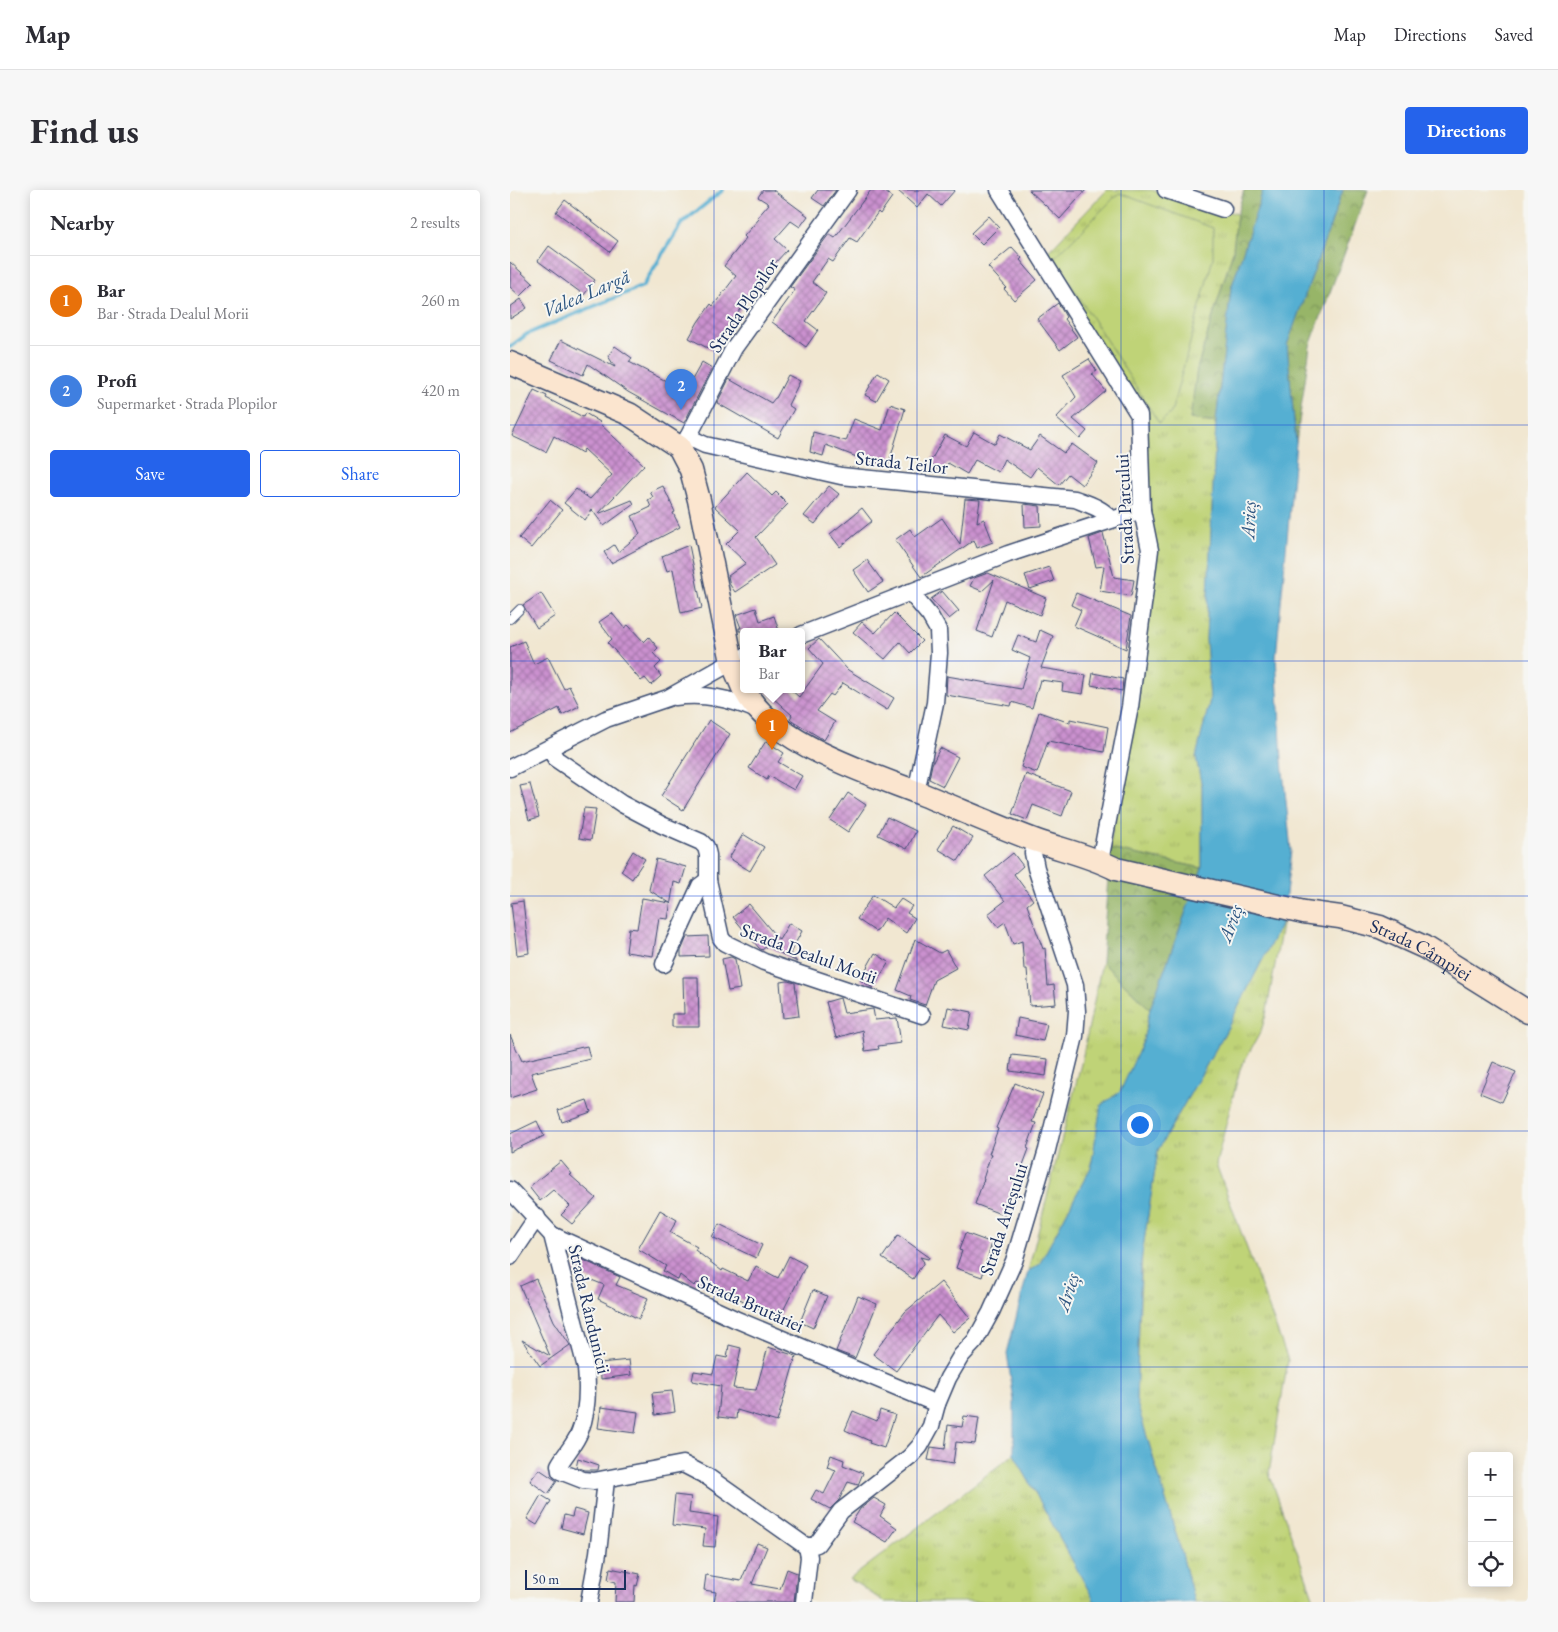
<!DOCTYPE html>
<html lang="en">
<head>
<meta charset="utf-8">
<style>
	:root { --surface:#fff; --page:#f7f7f7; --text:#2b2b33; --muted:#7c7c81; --line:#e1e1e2; --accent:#2563eb }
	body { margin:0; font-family:"EB Garamond",serif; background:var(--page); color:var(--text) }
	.controls { position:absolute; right:15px; bottom:15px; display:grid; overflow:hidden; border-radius:5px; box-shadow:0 2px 12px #0003 }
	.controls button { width:45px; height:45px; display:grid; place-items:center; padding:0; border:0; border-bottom:1px solid var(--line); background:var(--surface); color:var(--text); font:25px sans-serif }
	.scale { position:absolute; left:15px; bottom:12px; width:101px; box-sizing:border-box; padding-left:5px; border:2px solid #1b2f5e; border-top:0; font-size:14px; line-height:18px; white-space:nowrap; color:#1b2f5e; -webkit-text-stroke:4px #f6f6f2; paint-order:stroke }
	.you { position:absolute; left:629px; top:934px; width:18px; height:18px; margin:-12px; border:4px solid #fff; border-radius:50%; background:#1a73e8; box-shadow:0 0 0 8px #1a73e833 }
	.badge { display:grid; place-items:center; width:32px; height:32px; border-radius:50%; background:var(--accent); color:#fff; font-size:16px; font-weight:700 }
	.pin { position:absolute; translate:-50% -41px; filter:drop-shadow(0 1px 2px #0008) }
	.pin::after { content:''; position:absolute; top:26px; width:18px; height:15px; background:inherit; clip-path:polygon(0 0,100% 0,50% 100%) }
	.popup { position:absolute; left:230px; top:438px; width:65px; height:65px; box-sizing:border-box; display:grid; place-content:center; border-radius:5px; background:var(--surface); filter:drop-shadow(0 1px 4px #0005); font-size:16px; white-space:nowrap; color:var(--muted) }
	.popup b { font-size:19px; color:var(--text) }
	.popup::after { content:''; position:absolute; left:50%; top:100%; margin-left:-10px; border:10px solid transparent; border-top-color:var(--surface) }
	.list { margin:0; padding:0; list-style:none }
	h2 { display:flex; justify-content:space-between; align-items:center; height:65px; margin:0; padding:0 20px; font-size:21px }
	h2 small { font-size:16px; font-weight:400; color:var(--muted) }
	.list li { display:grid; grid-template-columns:32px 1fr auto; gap:15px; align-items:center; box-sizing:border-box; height:90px; padding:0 20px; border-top:1px solid var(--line) }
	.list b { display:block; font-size:19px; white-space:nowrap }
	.list p { margin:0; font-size:16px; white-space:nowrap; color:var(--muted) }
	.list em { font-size:16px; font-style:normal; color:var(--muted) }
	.actions { display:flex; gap:10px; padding:15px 20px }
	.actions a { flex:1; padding:11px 0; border:1px solid var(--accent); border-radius:5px; text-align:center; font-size:18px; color:var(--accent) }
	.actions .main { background:var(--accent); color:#fff }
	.icon { flex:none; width:28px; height:28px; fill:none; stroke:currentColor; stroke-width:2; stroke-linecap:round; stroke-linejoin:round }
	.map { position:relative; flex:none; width:1018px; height:1412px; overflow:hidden; border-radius:5px }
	header { display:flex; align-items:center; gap:30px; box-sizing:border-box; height:70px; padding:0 25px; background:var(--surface); border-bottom:1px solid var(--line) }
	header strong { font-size:24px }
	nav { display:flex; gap:28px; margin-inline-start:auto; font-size:18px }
	.intro { display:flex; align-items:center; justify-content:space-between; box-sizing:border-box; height:120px; padding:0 30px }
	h1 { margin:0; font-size:35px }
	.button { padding:12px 22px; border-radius:5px; background:var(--accent); color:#fff; font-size:18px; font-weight:700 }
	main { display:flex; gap:30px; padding:0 30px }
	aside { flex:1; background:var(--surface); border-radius:5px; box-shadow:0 2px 12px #0003 }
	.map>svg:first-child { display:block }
	.grass { fill:url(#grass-tufts); stroke:#6d816a }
	.forest { fill:url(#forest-crowns); stroke:#597263 }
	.park { fill:#bfd377; stroke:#6d816a }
	.water { fill:#55afd2; stroke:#386f98 }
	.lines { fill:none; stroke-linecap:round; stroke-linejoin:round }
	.stream { stroke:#55afd2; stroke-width:4 }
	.building { fill:url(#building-cross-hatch) }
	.service-casing { stroke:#3b4b6f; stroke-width:10 }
	.minor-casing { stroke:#3b4b6f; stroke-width:19 }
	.secondary-casing { stroke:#3b4b6f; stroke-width:25 }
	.service { stroke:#fff; stroke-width:8 }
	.minor { stroke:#fff; stroke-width:16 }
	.secondary { stroke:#fbe5cf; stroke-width:22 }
	.grid { fill:none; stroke:#1d4ed8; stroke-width:1; stroke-opacity:0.55 }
	.labels { text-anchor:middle; stroke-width:4; stroke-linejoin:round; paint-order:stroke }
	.street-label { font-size:19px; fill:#1b2f5e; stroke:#f6f6f2 }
	.water-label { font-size:20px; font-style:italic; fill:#2c5581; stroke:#f6f6f2 }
</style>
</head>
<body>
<header>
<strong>Map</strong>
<nav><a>Map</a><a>Directions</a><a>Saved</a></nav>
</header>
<div class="intro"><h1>Find us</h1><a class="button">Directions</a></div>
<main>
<aside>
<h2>Nearby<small>2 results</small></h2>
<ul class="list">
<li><span class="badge" style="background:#e8710a">1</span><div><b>Bar</b><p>Bar · Strada Dealul Morii</p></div><em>260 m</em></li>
<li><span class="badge" style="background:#3f7fe0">2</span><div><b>Profi</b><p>Supermarket · Strada Plopilor</p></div><em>420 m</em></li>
</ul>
<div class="actions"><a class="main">Save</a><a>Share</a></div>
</aside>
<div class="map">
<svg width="1018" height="1412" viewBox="0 0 1018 1412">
	<defs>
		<pattern id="grass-tufts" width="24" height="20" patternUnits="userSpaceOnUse" patternTransform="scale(1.25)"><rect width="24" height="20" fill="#bfd377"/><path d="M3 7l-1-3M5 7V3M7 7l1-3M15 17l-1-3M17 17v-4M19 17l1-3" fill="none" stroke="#a4b569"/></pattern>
		<pattern id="forest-crowns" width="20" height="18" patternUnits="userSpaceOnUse" patternTransform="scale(1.25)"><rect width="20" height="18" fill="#97b568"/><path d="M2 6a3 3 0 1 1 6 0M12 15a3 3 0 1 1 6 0" fill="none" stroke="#7a9459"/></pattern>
		<pattern id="building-cross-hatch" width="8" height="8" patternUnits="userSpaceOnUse" patternTransform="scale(1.25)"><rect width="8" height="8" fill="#cb91cf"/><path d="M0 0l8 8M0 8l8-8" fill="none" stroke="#a477ab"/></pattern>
	</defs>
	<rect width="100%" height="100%" fill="#f6f6f2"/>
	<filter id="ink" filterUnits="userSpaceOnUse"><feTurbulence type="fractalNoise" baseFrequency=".02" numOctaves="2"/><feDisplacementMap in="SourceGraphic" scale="10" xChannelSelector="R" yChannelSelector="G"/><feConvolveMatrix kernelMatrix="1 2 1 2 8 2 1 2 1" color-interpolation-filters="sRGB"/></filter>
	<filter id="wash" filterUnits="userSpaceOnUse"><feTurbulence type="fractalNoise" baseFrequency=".0096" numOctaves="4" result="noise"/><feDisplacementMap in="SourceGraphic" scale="20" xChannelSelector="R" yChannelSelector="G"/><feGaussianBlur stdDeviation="1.12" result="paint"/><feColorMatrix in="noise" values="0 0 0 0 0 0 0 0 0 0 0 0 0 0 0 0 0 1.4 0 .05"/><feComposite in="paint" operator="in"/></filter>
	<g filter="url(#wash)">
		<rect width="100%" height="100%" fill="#f1e7d1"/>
		<!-- grass -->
		<g class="grass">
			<path d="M597,0H642L727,24L723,61L687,179L681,229L706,233L696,449L700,510L686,567L692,597V678L600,659L637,364L627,228L530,70Z"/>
			<path d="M773,730L756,825L751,841L730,879L706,974L778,1170L759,1283L805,1412H684L672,1364L626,1210L632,1065L648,960L716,841Z"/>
			<path d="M592,772L640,819L633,851L610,903L591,915L581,977L529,1075L518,1081L572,870Z"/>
			<path d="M504,1264L585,1412H374L340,1389Z"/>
		</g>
		<!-- forest -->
		<g class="forest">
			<path d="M734,0H753L721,99L706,233L680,229L687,179L723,61L727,24Z"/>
			<path d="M833,0H858L800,156L786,253L777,155Z"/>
			<path d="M600,659L692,678L640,819L592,772Z"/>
		</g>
		<!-- park -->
		<path class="park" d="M609,3L703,38V68L661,223L649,233L544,68Z"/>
		<!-- water -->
		<path class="water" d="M753,0H833L777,155L786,253L766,467L772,571L781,661L773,730L716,841L648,960L631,1071L626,1210L672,1364L684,1412H585L504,1264V1211L497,1163L518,1081L529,1075L581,977L591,915L610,902L633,851L640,819L692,678V597L686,567L700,510L696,449L706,233L721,99Z"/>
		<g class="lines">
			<!-- stream -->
			<path class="stream" d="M0,157L17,144L133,96L171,34L213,0"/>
		</g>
		<g id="blocks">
			<!-- building -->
			<g class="building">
				<path d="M253,0H263L298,26L290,37L281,31L265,49L277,60L254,85L257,87L222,130L223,132L216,141L215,140L203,161L179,148L188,132L201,114L203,116L226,86L214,76L236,48L234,46L249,29L247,28L259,14L248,7Z"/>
				<path d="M308,0H326L314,16L302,8Z"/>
				<path d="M361,0H372L382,7L370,24L368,22L347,52L340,48L323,72L318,69L302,92L316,103L296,131L308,140L296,157L262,132L285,100L280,97L319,44L325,48Z"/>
				<path d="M387,0H445L431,16L418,4L407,18Z"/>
				<path d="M519,0H576L550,29Z"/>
				<path d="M55,10L108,51L100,62L46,22Z"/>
				<path d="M479,26L489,37L472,54L461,43Z"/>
				<path d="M39,56L85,90L74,105L28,71Z"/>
				<path d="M502,57L512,68L510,70L527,90L504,110L494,99L496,97L478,77Z"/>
				<path d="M0,72L23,93L10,106L0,97Z"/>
				<path d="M11,109L17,118L0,129V117Z"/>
				<path d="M548,113L556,127L554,129L567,147L550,160L527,129Z"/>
				<path d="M51,150L105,177L98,166L105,156L122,168L119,172L162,194L166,188L179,195L192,172L202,178L174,233L118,202L78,174L73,185L41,170Z"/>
				<path d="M579,169L587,181L582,184L596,201L563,229L577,241L570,249L546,228L566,207L553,185Z"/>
				<path d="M368,182L379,189L366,211L355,205Z"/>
				<path d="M278,185L290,191L278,215L284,219L268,248L207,213L219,189L261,213L265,208H266Z"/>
				<path d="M24,200L37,206L36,208L73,227L75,223L90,232L89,233L134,275L88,324L122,310L124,314L94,336L82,320L75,330L54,313L66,299L80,309L102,285L74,259L72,263L44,246L36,262L2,246Z"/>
				<path d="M380,214L395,219L378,276L344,266L316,255L313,266L300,262L303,242L336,251L344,229L372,240Z"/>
				<path d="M464,242L485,254L490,244L520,260L530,246L554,263L562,254L588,273L572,295L558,284L549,295L527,277L520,287L494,269L488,282L465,270L457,284L438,273L433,282L419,274L435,245L456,256Z"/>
				<path d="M237,282L262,306L266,302L278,314L246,347L265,375L225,402L220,395L218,386L236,373L216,354L230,340L205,317Z"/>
				<path d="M153,296L165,322L163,323L170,337L101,373L94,362L104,355L108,362L130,344L122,326L141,317L138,310L143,307L140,302Z"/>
				<path d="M319,296L329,304L305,334L294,326Z"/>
				<path d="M455,309L470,310L467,332L474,329L483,352L467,358L464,350L411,387L385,350L400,339L405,347L432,328L450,354Z"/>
				<path d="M40,310L52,320L21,358L9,348Z"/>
				<path d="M514,314L530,316L531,336L515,337Z"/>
				<path d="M352,318L362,331L330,357L320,344Z"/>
				<path d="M593,343L604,387L624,390L621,406L590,401L594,376L586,377L579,348Z"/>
				<path d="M179,355L192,418L171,423L163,379L157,381L152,366Z"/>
				<path d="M357,370L373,392L358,402L343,380Z"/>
				<path d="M539,377L544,391L520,399L515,385Z"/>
				<path d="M478,383L536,408L530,425L495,410L482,447L467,441L484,390L472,401L460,396L464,388Z"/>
				<path d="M432,401L449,421L439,429L421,409Z"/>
				<path d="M31,403L45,426L27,438L13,415Z"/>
				<path d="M566,403L621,426L616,459L564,436L571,420L561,415Z"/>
				<path d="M246,418L250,431L264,426L269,441H229V438H231L226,425Z"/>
				<path d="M102,423L114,438L118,435L134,452L139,447L148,458L143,463L151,472L145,478L151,486L141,495L135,488L131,491L98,453L102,449L89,432Z"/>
				<path d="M384,423L412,451L400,463L390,452L375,469L343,442L352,432L365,443Z"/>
				<path d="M530,440L543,446L531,478L576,485L573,504L552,501L553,493L530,490L522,518L502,512L501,516L436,505L437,486L511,499L520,468L502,460L508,445L526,452Z"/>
				<path d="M309,449L338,480L384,508L377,520L333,493L323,506L320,504L307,521L325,532L314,550L280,529L282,525L253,499H280L289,507L313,474L299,458Z"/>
				<path d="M14,451L24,474L38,467L54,499L59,496L69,516L52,525L49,518L0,543V457Z"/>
				<path d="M583,483L613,489L612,501L581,495Z"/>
				<path d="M529,522L560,533V529L598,537L594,562L538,551L527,583L511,577Z"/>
				<path d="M199,530L220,544L173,620L151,606Z"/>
				<path d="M256,551L274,563L268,572L292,586L284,600L259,586L257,590L239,578Z"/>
				<path d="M430,558L448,567L433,596L419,589L422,574Z"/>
				<path d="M516,584L561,601L552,626L523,615L517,630L502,624Z"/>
				<path d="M20,594L29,627L19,630L10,596Z"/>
				<path d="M338,603L356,615L338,642L320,630Z"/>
				<path d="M74,618L86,619L81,650L69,648Z"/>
				<path d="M377,627L406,641L397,659L368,645Z"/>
				<path d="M443,636L463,648L448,671L428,659Z"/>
				<path d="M233,644L254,657L240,681L219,668Z"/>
				<path d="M123,661L135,669L122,689L111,681Z"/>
				<path d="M503,663L513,676L504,684L523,710L517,715L533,759L535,758L538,796L544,795L546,814L520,816L517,779H514L512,751L503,754L495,732L488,737L478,724L495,711L475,686Z"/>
				<path d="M146,669L176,677L171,694L164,692L158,729L149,728L143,766L116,762L119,738L127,739L132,708L160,713L139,700Z"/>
				<path d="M363,705L384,718L391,709L402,716L397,723L405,728L396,743L375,728L366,742L347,729Z"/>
				<path d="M13,711L19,763L7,765L1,713Z"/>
				<path d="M239,714L269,750L279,733L292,741L280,763L287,772L257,756L252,760L249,758L223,727Z"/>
				<path d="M198,746L199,766L171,767V761L177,747Z"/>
				<path d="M405,749L430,763L436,760L446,778L424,790L415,815L400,810L401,806L387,800Z"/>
				<path d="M365,763L379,772L363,798L350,790Z"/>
				<path d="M221,767L225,769L230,799L218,801L212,769Z"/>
				<path d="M173,787H188L189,837H162V824H174Z"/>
				<path d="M278,791L285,793L289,826L273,828L270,792Z"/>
				<path d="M330,808L334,823L363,819L365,830L387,828L391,853L368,856L369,859L355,861L352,840L326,848L316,812Z"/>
				<path d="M438,817L462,822L459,840L434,835Z"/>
				<path d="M508,828L537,834L533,851L505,845Z"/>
				<path d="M0,845L12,871L77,856L80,869L21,883L27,899L0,908Z"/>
				<path d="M502,865L538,869L536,886L500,881Z"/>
				<path d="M983,872L1006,882L992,912L970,903Z"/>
				<path d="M505,893L533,904L522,932L526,933L517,958L519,959L510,983L512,984L504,1008H506L498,1027L465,1014L474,989H473L481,964H479L488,939L486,938Z"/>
				<path d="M77,910L81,922L52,932L48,920Z"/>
				<path d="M27,931L34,946L0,962V944Z"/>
				<path d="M51,971L62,984L60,985L86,1008L62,1034L51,1025L60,1016L43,1000L30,1011L19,997Z"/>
				<path d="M150,1020L167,1030L160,1042L187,1057L185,1060L212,1081L213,1079L238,1091L246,1076L268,1088L279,1066L296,1075L269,1129L216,1102L214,1106L187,1093L184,1096L170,1085L168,1090L153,1081L156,1076L128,1059Z"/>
				<path d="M209,1034L252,1055L246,1068L202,1047Z"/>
				<path d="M455,1043L482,1053L472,1087L446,1078L452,1061L449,1060Z"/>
				<path d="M388,1045L419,1067L418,1069L410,1067L414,1072L403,1089L372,1068Z"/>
				<path d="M69,1068L110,1087L106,1095L138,1108L129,1129L88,1109L94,1095L64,1083Z"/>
				<path d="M26,1089L44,1131L60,1155L30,1176L12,1150L40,1166L10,1096Z"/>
				<path d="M431,1092L460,1128L443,1142L428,1125L386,1181L363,1164L395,1122Z"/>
				<path d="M303,1100L317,1106L303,1138L290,1132Z"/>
				<path d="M348,1106L367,1114L345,1168L326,1161Z"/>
				<path d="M219,1155L231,1158L223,1198L246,1200L258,1157L286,1166L267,1232L227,1220L226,1229L208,1227L211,1196L182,1191L184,1181L203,1184L207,1166L217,1168Z"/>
				<path d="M119,1170L121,1185L91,1189L90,1173Z"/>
				<path d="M162,1201L165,1222L145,1225L142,1203Z"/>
				<path d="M91,1217L128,1222L125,1243L88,1238Z"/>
				<path d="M370,1220L385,1225L374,1258L359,1253L360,1251L335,1240L343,1221L367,1231Z"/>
				<path d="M454,1226L469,1228L465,1254L446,1252L443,1274L418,1270L421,1257L435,1259L438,1235L452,1237Z"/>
				<path d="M321,1265L334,1270L333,1275L353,1283L348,1295L338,1292L329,1310L320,1319L301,1309L306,1300L314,1304L326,1280L317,1277Z"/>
				<path d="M68,1268L89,1275L88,1280H75L66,1277Z"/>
				<path d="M29,1279L47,1291L38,1304L20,1291Z"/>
				<path d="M31,1305L41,1311L27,1335L17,1329Z"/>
				<path d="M165,1305L181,1307L179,1323L208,1327L205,1357L193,1356L195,1339L162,1335Z"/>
				<path d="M364,1308L376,1315L370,1326L387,1338L377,1352L342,1332L350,1319Z"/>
				<path d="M64,1319L78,1323L73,1344L51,1338L54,1325L62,1327Z"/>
				<path d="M247,1353L257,1357L242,1394L270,1399L277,1379L287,1383L284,1412H204L206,1402L194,1400L196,1385L231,1391Z"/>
				<path d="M100,1378L130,1384L127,1396L125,1395L124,1412H105L106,1392L98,1390Z"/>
			</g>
		</g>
	</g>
	<g filter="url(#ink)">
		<use href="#blocks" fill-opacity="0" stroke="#3b4b6f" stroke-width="1"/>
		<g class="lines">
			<defs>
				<path id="service" d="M0,429L10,419"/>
				<g id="minor">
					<path d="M489,0L629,225L632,320L640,360L620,517L590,671"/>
					<path d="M656,0L713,19"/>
					<path d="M178,247L195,255L331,286L565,309C578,314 592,318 601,329"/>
					<path d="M172,255L175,253L224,158L338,0"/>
					<path d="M400,402L420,426L428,440L429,463L425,513L406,602"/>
					<path d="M291,445L498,364L632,320"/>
					<path d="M165,507C195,503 220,509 247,520"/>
					<path d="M40,559L46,569L112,614L152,635L191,652L196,657L198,665V690L211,748L215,753L254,772L412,825"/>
					<path d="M0,578L96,529L158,508L222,472L233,467"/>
					<path d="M154,774L190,696L198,690"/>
					<path d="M0,1000L42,1045L76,1178C78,1200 78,1221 70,1241C66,1253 55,1264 49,1275L50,1281L73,1290L84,1291L173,1274L198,1287L297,1357"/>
					<path d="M42,1045L225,1129L427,1214"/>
					<path d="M0,1067L27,1027"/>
					<path d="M297,1357L307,1354L331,1321L400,1267L410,1256L421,1236L427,1214L438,1188L451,1166L465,1151L481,1122L504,1071L537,960L565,846L567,821L565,795L526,678L523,663L526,651"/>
					<path d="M79,1412L88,1363L96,1290"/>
					<path d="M294,1412L299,1367L297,1357"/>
				</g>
				<g id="secondary">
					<path d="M0,173L119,224L169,257L181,280L189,310L222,472L233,498"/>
					<path id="s1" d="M234,499C261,554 359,583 414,605C451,620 489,637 527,651C553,660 581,666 606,679L794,722L830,727L870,737L914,757L1018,822"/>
				</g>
			</defs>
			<!-- service casing -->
			<use href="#service" class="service-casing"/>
			<!-- minor casing -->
			<use href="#minor" class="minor-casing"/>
			<!-- secondary casing -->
			<use href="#secondary" class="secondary-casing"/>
			<!-- service -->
			<use href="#service" class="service"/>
			<!-- minor -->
			<use href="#minor" class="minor"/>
			<!-- secondary -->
			<use href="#secondary" class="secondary"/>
		</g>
	</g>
	<!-- grid -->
	<path class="grid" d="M204,0V1412M407,0V1412M611,0V1412M814,0V1412M0,235H1018M0,471H1018M0,706H1018M0,941H1018M0,1177H1018"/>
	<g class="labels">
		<!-- street labels -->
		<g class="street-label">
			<text transform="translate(233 115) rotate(-56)" y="7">Strada Plopilor</text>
			<text transform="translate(392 272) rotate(6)" y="7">Strada Teilor</text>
			<text transform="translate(614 319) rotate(-93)" y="7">Strada Parcului</text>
			<text dy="7" stroke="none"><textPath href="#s1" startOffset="736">Strada Câmpiei</textPath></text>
			<text transform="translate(299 763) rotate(20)" y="7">Strada Dealul Morii</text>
			<text transform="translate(493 1029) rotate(-72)" y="7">Strada Arieșului</text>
			<text transform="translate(241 1113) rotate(24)" y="7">Strada Brutăriei</text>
			<text transform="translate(80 1119) rotate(77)" y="7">Strada Rândunicii</text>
		</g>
		<!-- water labels -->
		<g class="water-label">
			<text transform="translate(76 103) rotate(-23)" y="7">Valea Largă</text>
			<text transform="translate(738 330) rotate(-88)" y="7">Arieș</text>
			<text transform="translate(720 733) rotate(-70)" y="7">Arieș</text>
			<text transform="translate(557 1102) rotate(-72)" y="7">Arieș</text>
		</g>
	</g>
</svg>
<div class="controls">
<button>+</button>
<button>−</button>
<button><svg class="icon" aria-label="locate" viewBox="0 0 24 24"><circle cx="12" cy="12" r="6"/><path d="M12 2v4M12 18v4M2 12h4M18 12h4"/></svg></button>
</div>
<div class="scale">50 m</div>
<div class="you"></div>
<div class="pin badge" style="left:262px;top:560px;background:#e8710a">1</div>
<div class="popup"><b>Bar</b>Bar</div>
<div class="pin badge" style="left:171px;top:220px;background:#3f7fe0">2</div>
</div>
</main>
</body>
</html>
